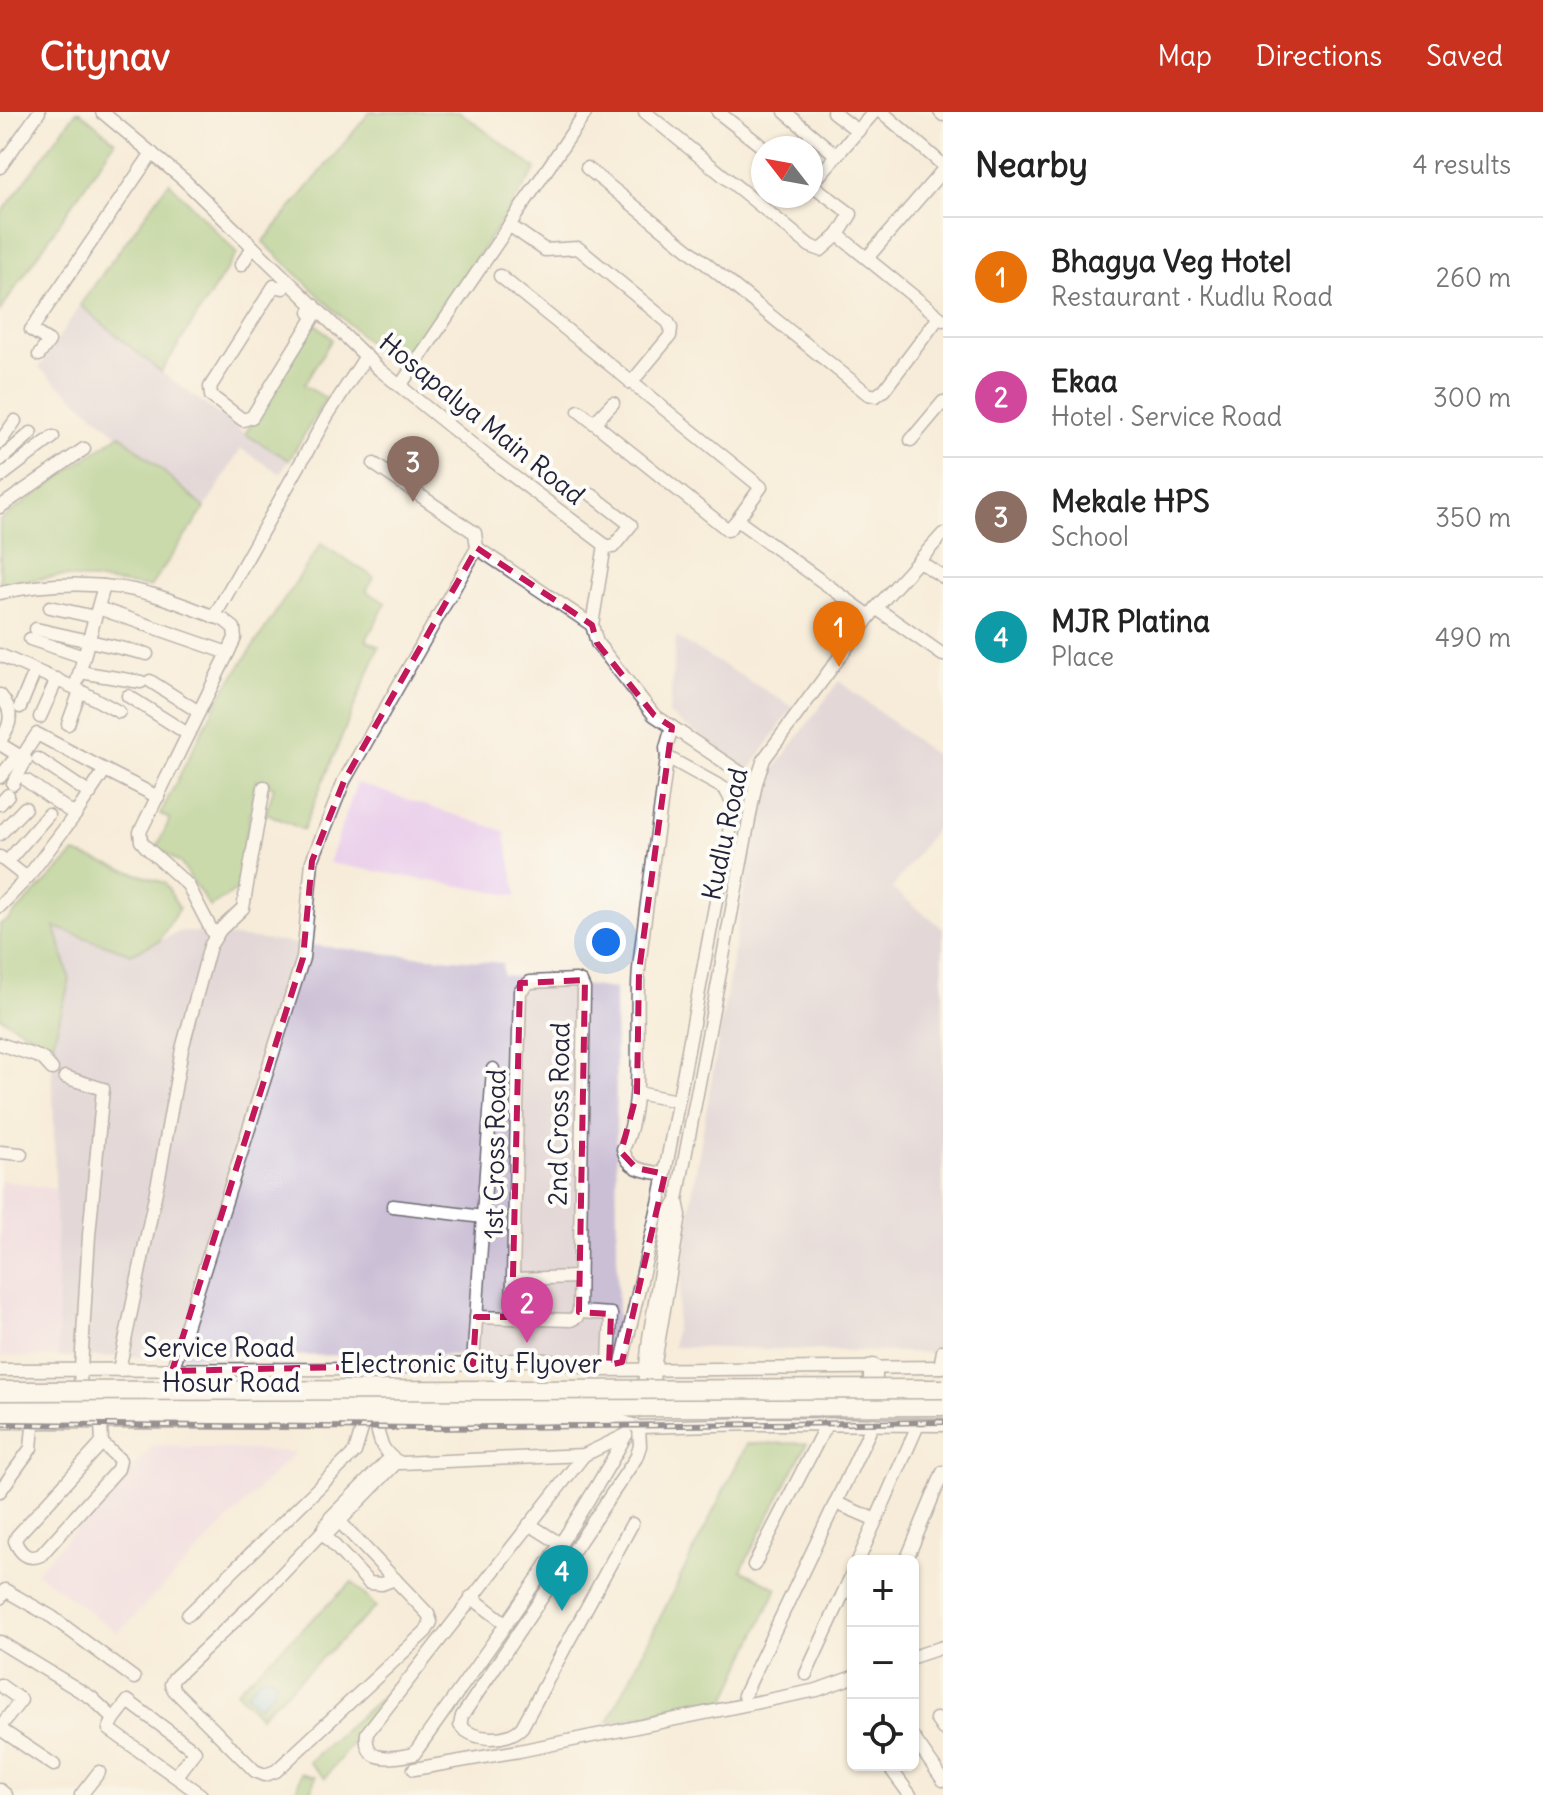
<!DOCTYPE html>
<html lang="en">
<head>
<meta charset="utf-8">
<style>
	:root { --surface:#fff; --page:#f6f6f6; --text:#222; --muted:#767676; --line:#e0e0e0; --accent:#c8321e }
	body { margin:0; font-family:Delius,sans-serif; background:var(--page); color:var(--text) }
	.controls { position:absolute; right:24px; bottom:24px; display:grid; overflow:hidden; border-radius:12px; box-shadow:0 2px 6px #0004 }
	.controls button { width:72px; height:72px; display:grid; place-items:center; padding:0; border:0; border-bottom:2px solid var(--line); background:var(--surface); color:var(--text); font:40px sans-serif }
	.compass { position:absolute; left:751px; top:24px; width:72px; height:72px; border-radius:50%; background:var(--surface); box-shadow:0 2px 6px #0004; rotate:301deg }
	.you { position:absolute; left:606px; top:830px; width:28px; height:28px; margin:-20px; border:6px solid #fff; border-radius:50%; background:#1a73e8; box-shadow:0 0 0 12px #1a73e833 }
	.badge { display:grid; place-items:center; width:52px; height:52px; border-radius:50%; background:var(--accent); color:#fff; font-size:26px; font-weight:700 }
	.pin { position:absolute; translate:-50% -66px; filter:drop-shadow(0 2px 4px #0008) }
	.pin::after { content:''; position:absolute; top:42px; width:28px; height:24px; background:inherit; clip-path:polygon(0 0,100% 0,50% 100%) }
	.list { margin:0; padding:0; list-style:none }
	h2 { display:flex; justify-content:space-between; align-items:center; height:104px; margin:0; padding:0 32px; font-size:34px }
	h2 small { font-size:26px; font-weight:400; color:var(--muted) }
	.list li { display:grid; grid-template-columns:52px 1fr auto; gap:24px; align-items:center; box-sizing:border-box; height:120px; padding:0 32px; border-top:2px solid var(--line) }
	.list b { display:block; font-size:30px; white-space:nowrap }
	.list p { margin:0; font-size:26px; white-space:nowrap; color:var(--muted) }
	.list em { font-size:26px; font-style:normal; color:var(--muted) }
	.icon { flex:none; width:44px; height:44px; fill:none; stroke:currentColor; stroke-width:2; stroke-linecap:round; stroke-linejoin:round }
	.map { position:relative; flex:none; width:943px; height:1683px; overflow:hidden }
	header { display:flex; align-items:center; gap:48px; box-sizing:border-box; height:112px; padding:0 40px; background:var(--accent); color:#fff }
	header strong { font-size:38px }
	nav { display:flex; gap:44px; margin-inline-start:auto; font-size:28px }
	main { display:flex }
	aside { flex:1; background:var(--surface) }
	.map>svg:first-child { display:block }
	.built { fill:#ebd1eb }
	.industrial { fill:#cbbfd5 }
	.green { fill:#93c373; stroke:#5a7257; stroke-width:2 }
	.water { fill:#79c0f1; stroke:#4e7196; stroke-width:2 }
	.lines { fill:none; stroke-linecap:round; stroke-linejoin:round }
	.minor-casing { stroke:#6d6972; stroke-width:15 }
	.highway-casing { stroke:#6d6972; stroke-width:21 }
	.minor { stroke:#fff; stroke-width:12 }
	.highway { stroke:#fff; stroke-width:18 }
	.rail-casing { stroke:#22223b; stroke-width:6 }
	.rail { stroke:#fdfcf7; stroke-width:3; stroke-dasharray:9; stroke-linecap:butt }
	.highway-bridge-casing { stroke:#6d6972; stroke-width:21; stroke-linecap:butt }
	.highway-bridge { stroke:#fff; stroke-width:18 }
	.marked { fill:none; stroke:#c2185b; stroke-width:6; stroke-dasharray:16 10; stroke-linejoin:round }
	.labels { text-anchor:middle; stroke-width:8; stroke-linejoin:round; paint-order:stroke }
	.street-label { font-size:26px; fill:#22223b; stroke:#fdfcf7 }
</style>
</head>
<body>
<header>
<strong>Citynav</strong>
<nav><a>Map</a><a>Directions</a><a>Saved</a></nav>
</header>
<main>
<div class="map">
<svg width="943" height="1683" viewBox="0 0 943 1683">
	<rect width="100%" height="100%" fill="#fdfcf7"/>
	<filter id="ink" filterUnits="userSpaceOnUse"><feTurbulence type="fractalNoise" baseFrequency=".0125" numOctaves="2"/><feDisplacementMap in="SourceGraphic" scale="16" xChannelSelector="R" yChannelSelector="G"/><feConvolveMatrix kernelMatrix="1 2 1 2 8 2 1 2 1" color-interpolation-filters="sRGB"/></filter>
	<filter id="wash" filterUnits="userSpaceOnUse"><feTurbulence type="fractalNoise" baseFrequency=".006" numOctaves="4" result="noise"/><feDisplacementMap in="SourceGraphic" scale="32" xChannelSelector="R" yChannelSelector="G"/><feGaussianBlur stdDeviation="1.8" result="paint"/><feColorMatrix in="noise" values="0 0 0 0 0 0 0 0 0 0 0 0 0 0 0 0 0 1.4 0 .05"/><feComposite in="paint" operator="in"/></filter>
	<g filter="url(#wash)">
		<rect width="100%" height="100%" fill="#f7ecd9"/>
		<!-- built -->
		<g class="built">
			<path d="M357,671L504,719L517,784L329,751Z"/>
			<path d="M0,1068L55,1077L59,1245L0,1244Z"/>
			<path d="M154,1333L295,1340L118,1521L36,1460Z"/>
		</g>
		<!-- industrial -->
		<g class="industrial">
			<path d="M80,193L161,260L245,322L289,348L281,362L241,337L205,396L39,256Z"/>
			<path d="M676,525L793,595L748,660L669,602Z"/>
			<path d="M839,569L943,649V706L892,777L943,816V1241L673,1235L692,1082L762,674Z"/>
			<path d="M54,814L130,842L181,819L391,842L502,851L503,863L615,877L618,1242L59,1245L52,935L70,868Z"/>
		</g>
		<!-- green -->
		<g class="green">
			<path d="M76,0H80L115,29L0,199V103Z"/>
			<path d="M370,0H460L536,57L400,261L263,130Z"/>
			<path d="M169,70L237,141L161,260L80,193Z"/>
			<path d="M315,211L332,227L304,273L326,286L289,348L245,322Z"/>
			<path d="M120,322L205,396L150,475L60,464L0,472V408Z"/>
			<path d="M321,432L374,465L366,479L386,491L366,528L379,535L303,718L266,701L274,675L256,668L237,778L210,795L181,752L157,735L170,707L160,702L219,586Z"/>
			<path d="M75,741L165,771L179,796L159,829L131,842L55,815L70,868L52,935L0,905V812L7,809Z"/>
			<path d="M807,1331L741,1458L777,1476L726,1588L608,1610L747,1332Z"/>
			<path d="M352,1470L376,1495L260,1604L236,1579Z"/>
			<path d="M402,1567L325,1666L308,1650Z"/>
			<path d="M301,1661L315,1665L311,1683L296,1680Z"/>
		</g>
		<!-- water -->
		<path class="water" d="M270,1564L276,1570L273,1580L258,1594L247,1581L261,1565Z"/>
	</g>
	<g filter="url(#ink)">
		<g class="lines">
			<defs>
				<g id="minor">
					<path d="M102,0L184,68L380,258L489,346L605,433L592,513L597,531L654,603L756,671"/>
					<path d="M645,0L810,134L821,138L838,123L851,102L811,72"/>
					<path d="M718,0L764,36"/>
					<path d="M785,0L837,44"/>
					<path d="M833,0L858,19"/>
					<path d="M882,0L943,53"/>
					<path d="M940,0L943,3"/>
					<path d="M0,55L39,0"/>
					<path d="M587,56L868,282L876,284L884,278L939,205"/>
					<path d="M811,73L874,0"/>
					<path d="M509,113L545,138L578,136L668,210L671,216L670,224L631,271"/>
					<path d="M838,123L943,208"/>
					<path d="M867,146L943,58"/>
					<path d="M241,153L253,135"/>
					<path d="M500,164L761,375L737,408"/>
					<path d="M288,169L283,176L274,174L210,275L211,284L243,308L252,305L313,206L310,200L314,193"/>
					<path d="M39,243L49,229L31,218L152,41"/>
					<path d="M400,274L586,0"/>
					<path d="M579,299L728,418L737,408L870,504"/>
					<path d="M594,311L613,291"/>
					<path d="M911,328L943,290"/>
					<path d="M0,330L15,309"/>
					<path d="M0,348L31,321"/>
					<path d="M374,352L475,421L477,436"/>
					<path d="M0,365L53,325"/>
					<path d="M592,383L631,413L613,435L605,433"/>
					<path d="M0,395L84,337"/>
					<path d="M919,449L943,465"/>
					<path d="M0,481C48,470 107,469 154,483C178,490 201,500 224,508L234,516L235,526L228,541L140,720L141,729L146,735L188,773L215,825"/>
					<path d="M50,495L95,505"/>
					<path d="M98,496L228,541"/>
					<path d="M876,496L943,543"/>
					<path d="M214,505L327,304L366,244"/>
					<path d="M36,517L147,542"/>
					<path d="M30,527L84,545"/>
					<path d="M0,543L75,576L119,600"/>
					<path d="M80,560L141,570"/>
					<path d="M150,569L199,600"/>
					<path d="M75,576L104,474"/>
					<path d="M0,583C14,599 12,612 0,629"/>
					<path d="M128,584L188,622"/>
					<path d="M20,595L35,559"/>
					<path d="M40,605L57,567"/>
					<path d="M68,612L80,579"/>
					<path d="M0,632L26,648L13,672"/>
					<path d="M22,645L37,622L105,658"/>
					<path d="M38,647L90,682"/>
					<path d="M0,665L18,643"/>
					<path d="M27,669L75,703"/>
					<path d="M0,692L8,683"/>
					<path d="M0,722L25,696"/>
					<path d="M0,745L27,766L75,703L105,658L158,685"/>
					<path d="M7,750L48,703"/>
					<path d="M0,794L27,766"/>
					<path d="M0,932L42,946L52,957"/>
					<path d="M65,965L103,977L89,1123L80,1273"/>
					<path d="M637,981L677,989"/>
					<path d="M0,1040L21,1042"/>
					<path d="M665,1062C646,1059 628,1059 623,1037C646,993 634,909 639,857C646,786 659,716 667,645L666,636L672,615"/>
					<path d="M393,1094L483,1105"/>
					<path d="M514,1167L578,1165"/>
					<path d="M579,1200L611,1202L609,1253"/>
					<path d="M476,1205L571,1208L577,1205L579,1200"/>
					<path d="M512,1205L520,879L530,870L576,868L581,870L584,877L579,1200"/>
					<path d="M622,1250L660,1087L734,693L725,677L667,645"/>
					<path d="M473,1252L493,957"/>
					<path d="M940,1255L943,1239"/>
					<path d="M0,1258L361,1257L473,1252L513,1248H544L601,1258L943,1255"/>
					<path d="M119,1258L160,1060L182,937L210,834L220,818L243,796L264,675"/>
					<path d="M172,1259L303,846L312,749L344,669L477,436L592,513"/>
					<path d="M643,1283L649,1226L670,1100L677,1089"/>
					<path d="M652,1283L654,1256L680,1103L677,1089L681,1066L756,671L764,647L876,496L943,422"/>
					<path d="M0,1310L471,1311L563,1305L611,1306L639,1315L754,1312L943,1313"/>
					<path d="M376,1310C379,1329 383,1343 401,1351L584,1343L626,1323"/>
					<path d="M101,1311L102,1331L17,1424L15,1429C20,1441 28,1449 41,1443L118,1357L120,1348L102,1331"/>
					<path d="M584,1343L367,1621C363,1653 394,1646 414,1642C487,1538 565,1435 626,1323"/>
					<path d="M0,1379L31,1336L34,1304"/>
					<path d="M836,1391L876,1408"/>
					<path d="M339,1409L428,1502L431,1510L426,1519L276,1659L265,1663L255,1659L174,1578L171,1572L174,1566L261,1484L322,1420L330,1406L390,1346"/>
					<path d="M529,1412L559,1431"/>
					<path d="M632,1412L522,1615C508,1630 473,1630 460,1613L462,1604L636,1346L640,1334L639,1315"/>
					<path d="M322,1420L332,1417L397,1350"/>
					<path d="M322,1420L369,1471L382,1472L395,1467"/>
					<path d="M858,1449L918,1313"/>
					<path d="M906,1449L943,1360"/>
					<path d="M754,1453L826,1313"/>
					<path d="M471,1485L505,1511"/>
					<path d="M0,1486L5,1478L52,1505L134,1566"/>
					<path d="M188,1503L355,1340L364,1310"/>
					<path d="M0,1530L92,1586L114,1607L109,1617L201,1683"/>
					<path d="M913,1545L943,1535"/>
					<path d="M806,1562L853,1460"/>
					<path d="M0,1573L21,1588L0,1615"/>
					<path d="M744,1583L873,1312"/>
					<path d="M114,1607L128,1589L195,1639L176,1664"/>
					<path d="M936,1607L943,1617"/>
					<path d="M0,1617L54,1653"/>
					<path d="M913,1625L943,1668"/>
					<path d="M888,1653L910,1683"/>
					<path d="M414,1657L519,1639L817,1578L853,1565"/>
					<path d="M0,1678L6,1683"/>
					<path d="M81,1683L99,1660"/>
				</g>
				<g id="highway">
					<path d="M873,1271V1256"/>
					<path d="M0,1298L943,1294"/>
				</g>
			</defs>
			<!-- minor casing -->
			<use href="#minor" class="minor-casing"/>
			<!-- highway casing -->
			<use href="#highway" class="highway-casing"/>
			<!-- minor -->
			<use href="#minor" class="minor"/>
			<!-- highway -->
			<use href="#highway" class="highway"/>
			<defs>
				<path id="rail" d="M0,1312L421,1316L943,1310"/>
			</defs>
			<!-- rail casing -->
			<use href="#rail" class="rail-casing"/>
			<!-- rail -->
			<use href="#rail" class="rail"/>
			<defs>
				<path id="highway-bridge" d="M0,1279L943,1277"/>
			</defs>
			<!-- highway-bridge casing -->
			<use href="#highway-bridge" class="highway-bridge-casing"/>
			<!-- highway-bridge -->
			<use href="#highway-bridge" class="highway-bridge"/>
		</g>
	</g>
	<!-- marked area -->
	<path d="M0 0H943V1683H0ZM477,436L592,513L597,531L654,603L672,615L639,859L637,981L621,1040L636,1056L665,1062L622,1250L609,1253L611,1202L579,1200L585,868L520,871L512,1205H476L473,1252L172,1259L303,846L312,749L344,669Z" fill="#f7ecd9" fill-opacity=".55" fill-rule="evenodd"/>
	<path class="marked" d="M477,436L592,513L597,531L654,603L672,615L639,859L637,981L621,1040L636,1056L665,1062L622,1250L609,1253L611,1202L579,1200L585,868L520,871L512,1205H476L473,1252L172,1259L303,846L312,749L344,669Z"/>
	<g class="labels">
		<!-- street labels -->
		<g class="street-label">
			<text transform="translate(482 307) rotate(39)" y="9">Hosapalya Main Road</text>
			<text transform="translate(725 722) rotate(-78)" y="9">Kudlu Road</text>
			<text transform="translate(559 1002) rotate(-89)" y="9">2nd Cross Road</text>
			<text transform="translate(495 1042) rotate(-89)" y="9">1st Cross Road</text>
			<text x="219" y="1245">Service Road</text>
			<text x="471" y="1261">Electronic City Flyover</text>
			<text x="231" y="1280">Hosur Road</text>
		</g>
	</g>
</svg>
<div class="controls">
<button>+</button>
<button>−</button>
<button><svg class="icon" aria-label="locate" viewBox="0 0 24 24"><circle cx="12" cy="12" r="6"/><path d="M12 2v4M12 18v4M2 12h4M18 12h4"/></svg></button>
</div>
<svg class="compass" viewBox="-18 -18 36 36"><path d="M0-13l5 13h-10z" fill="#e53935"/><path d="M0 13l5-13h-10z" fill="#767676"/></svg>
<div class="you"></div>
<div class="pin badge" style="left:839px;top:555px;background:#e8710a">1</div>
<div class="pin badge" style="left:527px;top:1231px;background:#d1479c">2</div>
<div class="pin badge" style="left:413px;top:390px;background:#8d6e63">3</div>
<div class="pin badge" style="left:562px;top:1499px;background:#0f9aa8">4</div>
</div>
<aside>
<h2>Nearby<small>4 results</small></h2>
<ul class="list">
<li><span class="badge" style="background:#e8710a">1</span><div><b>Bhagya Veg Hotel</b><p>Restaurant · Kudlu Road</p></div><em>260 m</em></li>
<li><span class="badge" style="background:#d1479c">2</span><div><b>Ekaa</b><p>Hotel · Service Road</p></div><em>300 m</em></li>
<li><span class="badge" style="background:#8d6e63">3</span><div><b>Mekale HPS</b><p>School</p></div><em>350 m</em></li>
<li><span class="badge" style="background:#0f9aa8">4</span><div><b>MJR Platina</b><p>Place</p></div><em>490 m</em></li>
</ul>
</aside>
</main>
</body>
</html>
